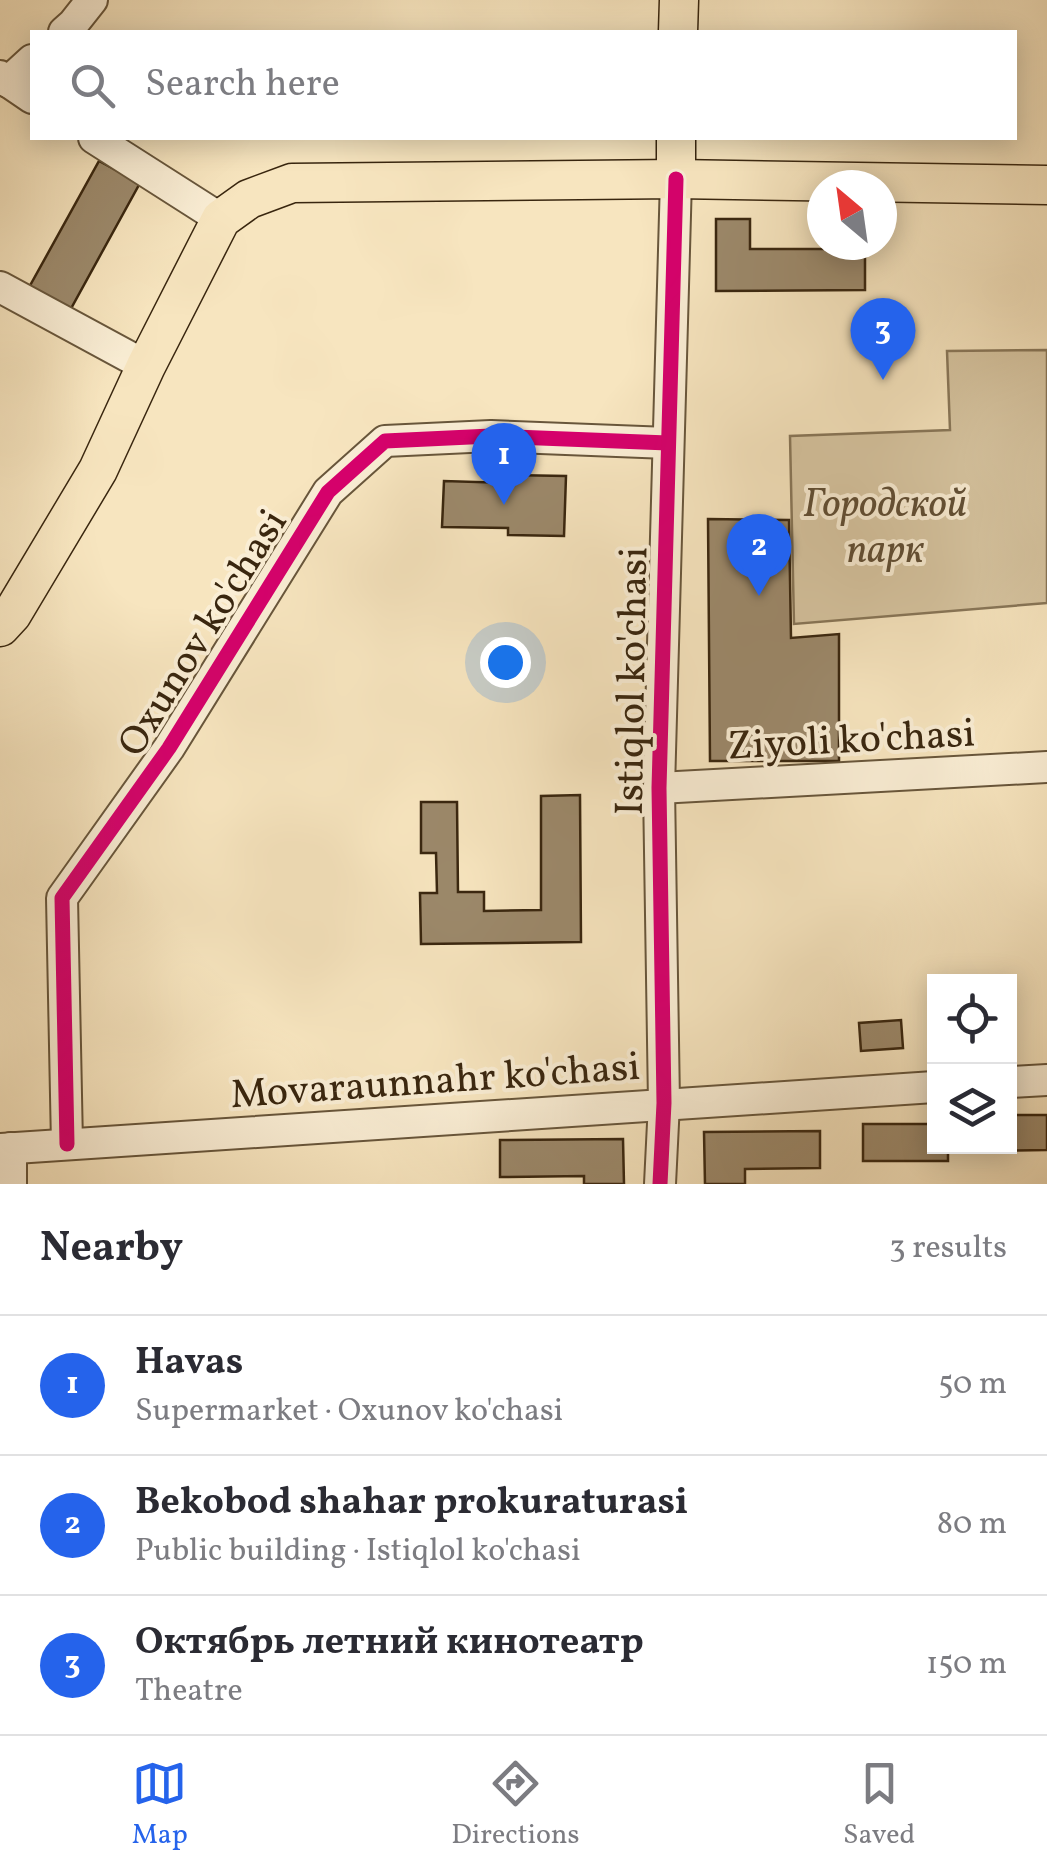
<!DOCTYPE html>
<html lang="en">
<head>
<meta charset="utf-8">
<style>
	:root { --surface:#fff; --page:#f7f7f7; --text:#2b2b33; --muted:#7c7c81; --line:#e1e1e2; --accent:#2563eb }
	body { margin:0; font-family:Vollkorn,serif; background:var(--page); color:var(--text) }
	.controls { position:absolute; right:30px; bottom:30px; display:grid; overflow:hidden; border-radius:0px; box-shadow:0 5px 25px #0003 }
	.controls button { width:90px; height:90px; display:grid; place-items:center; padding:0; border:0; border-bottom:2px solid var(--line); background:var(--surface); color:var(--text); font:50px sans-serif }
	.compass { position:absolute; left:807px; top:170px; width:90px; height:90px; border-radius:50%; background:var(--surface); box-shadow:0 5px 25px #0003; rotate:331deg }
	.you { position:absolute; left:505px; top:662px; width:35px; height:35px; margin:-25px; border:8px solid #fff; border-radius:50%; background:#1a73e8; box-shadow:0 0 0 15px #1a73e833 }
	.badge { display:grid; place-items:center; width:65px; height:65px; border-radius:50%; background:var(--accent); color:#fff; font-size:32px; font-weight:700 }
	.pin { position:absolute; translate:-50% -82px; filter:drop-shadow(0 2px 5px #0008) }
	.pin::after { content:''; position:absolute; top:52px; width:35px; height:30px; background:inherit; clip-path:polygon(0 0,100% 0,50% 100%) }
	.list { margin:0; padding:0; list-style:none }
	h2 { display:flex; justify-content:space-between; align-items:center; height:130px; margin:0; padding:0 40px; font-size:42px }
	h2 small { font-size:32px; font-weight:400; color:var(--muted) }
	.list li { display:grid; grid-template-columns:65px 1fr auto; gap:30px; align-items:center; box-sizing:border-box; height:140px; padding:0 40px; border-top:2px solid var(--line) }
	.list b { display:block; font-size:38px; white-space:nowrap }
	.list p { margin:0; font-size:32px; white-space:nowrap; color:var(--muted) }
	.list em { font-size:32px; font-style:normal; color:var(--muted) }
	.icon { flex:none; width:55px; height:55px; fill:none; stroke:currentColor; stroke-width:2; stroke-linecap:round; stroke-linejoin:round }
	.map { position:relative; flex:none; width:1047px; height:1184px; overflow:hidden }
	.search { position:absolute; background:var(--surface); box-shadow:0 5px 25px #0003; left:30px; right:30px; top:30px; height:110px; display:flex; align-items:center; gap:25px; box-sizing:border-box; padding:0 35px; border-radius:0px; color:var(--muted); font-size:38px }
	.sheet { height:550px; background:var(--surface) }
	nav { display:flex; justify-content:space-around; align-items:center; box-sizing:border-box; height:140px; border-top:2px solid var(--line); background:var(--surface); font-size:28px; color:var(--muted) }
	nav a { display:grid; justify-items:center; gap:5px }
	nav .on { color:var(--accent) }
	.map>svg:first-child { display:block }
	.green { fill:#d7c5a1; stroke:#887658; stroke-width:2.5 }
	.building { fill:#9c896b; stroke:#39260f; stroke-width:2.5 }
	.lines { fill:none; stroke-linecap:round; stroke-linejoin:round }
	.minor-casing { stroke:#68563b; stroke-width:34 }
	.major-casing { stroke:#39260f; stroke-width:41 }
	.minor { stroke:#faeed5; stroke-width:30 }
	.major { stroke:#f7e5bf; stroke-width:38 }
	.cycleway-casing { stroke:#faeed5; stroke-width:21 }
	.cycleway { stroke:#d6006c; stroke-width:15 }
	.labels { text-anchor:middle; stroke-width:8; stroke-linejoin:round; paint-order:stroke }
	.park-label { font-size:40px; font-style:italic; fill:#604e34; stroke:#faeed5 }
	.street-label { font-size:40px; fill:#39260f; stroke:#faeed5 }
</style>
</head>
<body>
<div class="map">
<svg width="1047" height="1184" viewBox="0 0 1047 1184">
	<rect width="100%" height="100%" fill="#f7e5bf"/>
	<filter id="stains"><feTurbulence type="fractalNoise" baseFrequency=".002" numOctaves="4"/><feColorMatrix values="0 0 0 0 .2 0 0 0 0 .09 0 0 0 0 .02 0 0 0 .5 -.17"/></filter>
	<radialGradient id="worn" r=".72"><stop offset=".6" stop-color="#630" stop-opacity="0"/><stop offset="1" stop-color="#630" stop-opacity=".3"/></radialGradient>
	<!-- green -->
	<path class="green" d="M1047,350V603L794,624L790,436L950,430L947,351Z"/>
	<!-- building -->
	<g class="building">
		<path d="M99,161L140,183L68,314L27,291Z"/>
		<path d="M716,219H750V249H829V245H865V290L716,291Z"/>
		<path d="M509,475L566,476L564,536L508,535V528L442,527L444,481L509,483Z"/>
		<path d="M708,519L789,520L791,638L839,634V761H710Z"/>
		<path d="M580,795L581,942L421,944L420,893H437L436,853H421V802H457L458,892H484V911L541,910V796Z"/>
		<path d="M901,1020L903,1048L861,1051L859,1023Z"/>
		<path d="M1010,1115H1047V1150L993,1151V1146H1010Z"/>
		<path d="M863,1124H934V1146H948V1161H863Z"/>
		<path d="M820,1131V1168L745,1169V1184H705L704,1132Z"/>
		<path d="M623,1139L624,1184H584V1176L500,1177V1140Z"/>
	</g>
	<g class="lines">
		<defs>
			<g id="minor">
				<path d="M64,32L73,24L92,0"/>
				<path d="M0,76L32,98"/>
				<path d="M8,82L32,60"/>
				<path d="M94,138L221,219"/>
				<path d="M0,287L146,366"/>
				<path d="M659,788L1047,767"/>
				<path d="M1010,1082L1047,1080"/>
				<path d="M67,1144L62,898L169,748L328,492L385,441L491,436L668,443"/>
				<path d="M0,1149L934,1087"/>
				<path d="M11,1184V1148"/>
				<path d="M660,1184L664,1103L659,788L676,179"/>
			</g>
			<g id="major">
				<path d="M678,32L679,0"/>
				<path d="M676,179V138"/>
				<path d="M0,627L12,614L98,470L146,366L221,219L249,199L292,183L676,179L1047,185"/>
			</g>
		</defs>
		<!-- minor casing -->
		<use href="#minor" class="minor-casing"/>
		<!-- major casing -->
		<use href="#major" class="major-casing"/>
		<!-- minor -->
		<use href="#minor" class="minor"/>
		<!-- major -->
		<use href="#major" class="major"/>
		<defs>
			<g id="cycleway">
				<path d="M67,1144L62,898L169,748L328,492L385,441L491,436L668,443"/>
				<path d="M660,1184L664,1103L659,788L676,179"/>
			</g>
		</defs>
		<!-- cycleway casing -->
		<use href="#cycleway" class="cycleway-casing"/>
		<!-- cycleway -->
		<use href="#cycleway" class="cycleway"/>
	</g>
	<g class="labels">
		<!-- park labels -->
		<g class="park-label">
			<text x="885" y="516">Городской<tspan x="885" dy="46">парк</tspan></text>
		</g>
		<!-- street labels -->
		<g class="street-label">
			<text transform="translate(201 632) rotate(-58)" y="14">Oxunov ko'chasi</text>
			<text transform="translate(630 681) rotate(-89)" y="14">Istiqlol ko'chasi</text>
			<text transform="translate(851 738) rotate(-3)" y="14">Ziyoli ko'chasi</text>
			<text transform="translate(435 1079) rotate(-4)" y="14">Movaraunnahr ko'chasi</text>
		</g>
	</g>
	<rect width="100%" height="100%" filter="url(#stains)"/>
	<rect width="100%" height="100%" fill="url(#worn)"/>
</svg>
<div class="controls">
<button><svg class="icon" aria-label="locate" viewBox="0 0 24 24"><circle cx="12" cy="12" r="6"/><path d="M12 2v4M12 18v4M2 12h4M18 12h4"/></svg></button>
<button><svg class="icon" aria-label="layers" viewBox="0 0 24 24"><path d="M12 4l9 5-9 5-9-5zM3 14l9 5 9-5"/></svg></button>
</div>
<svg class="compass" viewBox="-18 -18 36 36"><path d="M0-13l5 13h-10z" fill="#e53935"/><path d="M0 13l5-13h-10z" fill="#7c7c81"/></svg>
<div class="you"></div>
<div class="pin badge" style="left:504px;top:505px">1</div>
<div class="pin badge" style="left:759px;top:596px">2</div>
<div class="pin badge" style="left:883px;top:380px">3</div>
<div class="search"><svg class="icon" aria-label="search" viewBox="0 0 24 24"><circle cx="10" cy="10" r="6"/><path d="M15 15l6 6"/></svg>Search here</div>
</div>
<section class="sheet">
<h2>Nearby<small>3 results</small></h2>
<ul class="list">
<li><span class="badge">1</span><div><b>Havas</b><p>Supermarket · Oxunov ko'chasi</p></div><em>50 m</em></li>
<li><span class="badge">2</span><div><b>Bekobod shahar prokuraturasi</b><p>Public building · Istiqlol ko'chasi</p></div><em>80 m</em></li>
<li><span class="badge">3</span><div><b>Октябрь летний кинотеатр</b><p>Theatre</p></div><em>150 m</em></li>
</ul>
</section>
<nav>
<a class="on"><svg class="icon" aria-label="map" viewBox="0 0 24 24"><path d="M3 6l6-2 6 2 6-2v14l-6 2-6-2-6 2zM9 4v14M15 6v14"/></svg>Map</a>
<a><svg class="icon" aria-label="directions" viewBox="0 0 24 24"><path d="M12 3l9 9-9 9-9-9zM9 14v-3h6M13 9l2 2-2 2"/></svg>Directions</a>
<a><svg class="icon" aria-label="saved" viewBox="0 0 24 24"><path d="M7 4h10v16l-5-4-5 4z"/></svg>Saved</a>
</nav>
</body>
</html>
